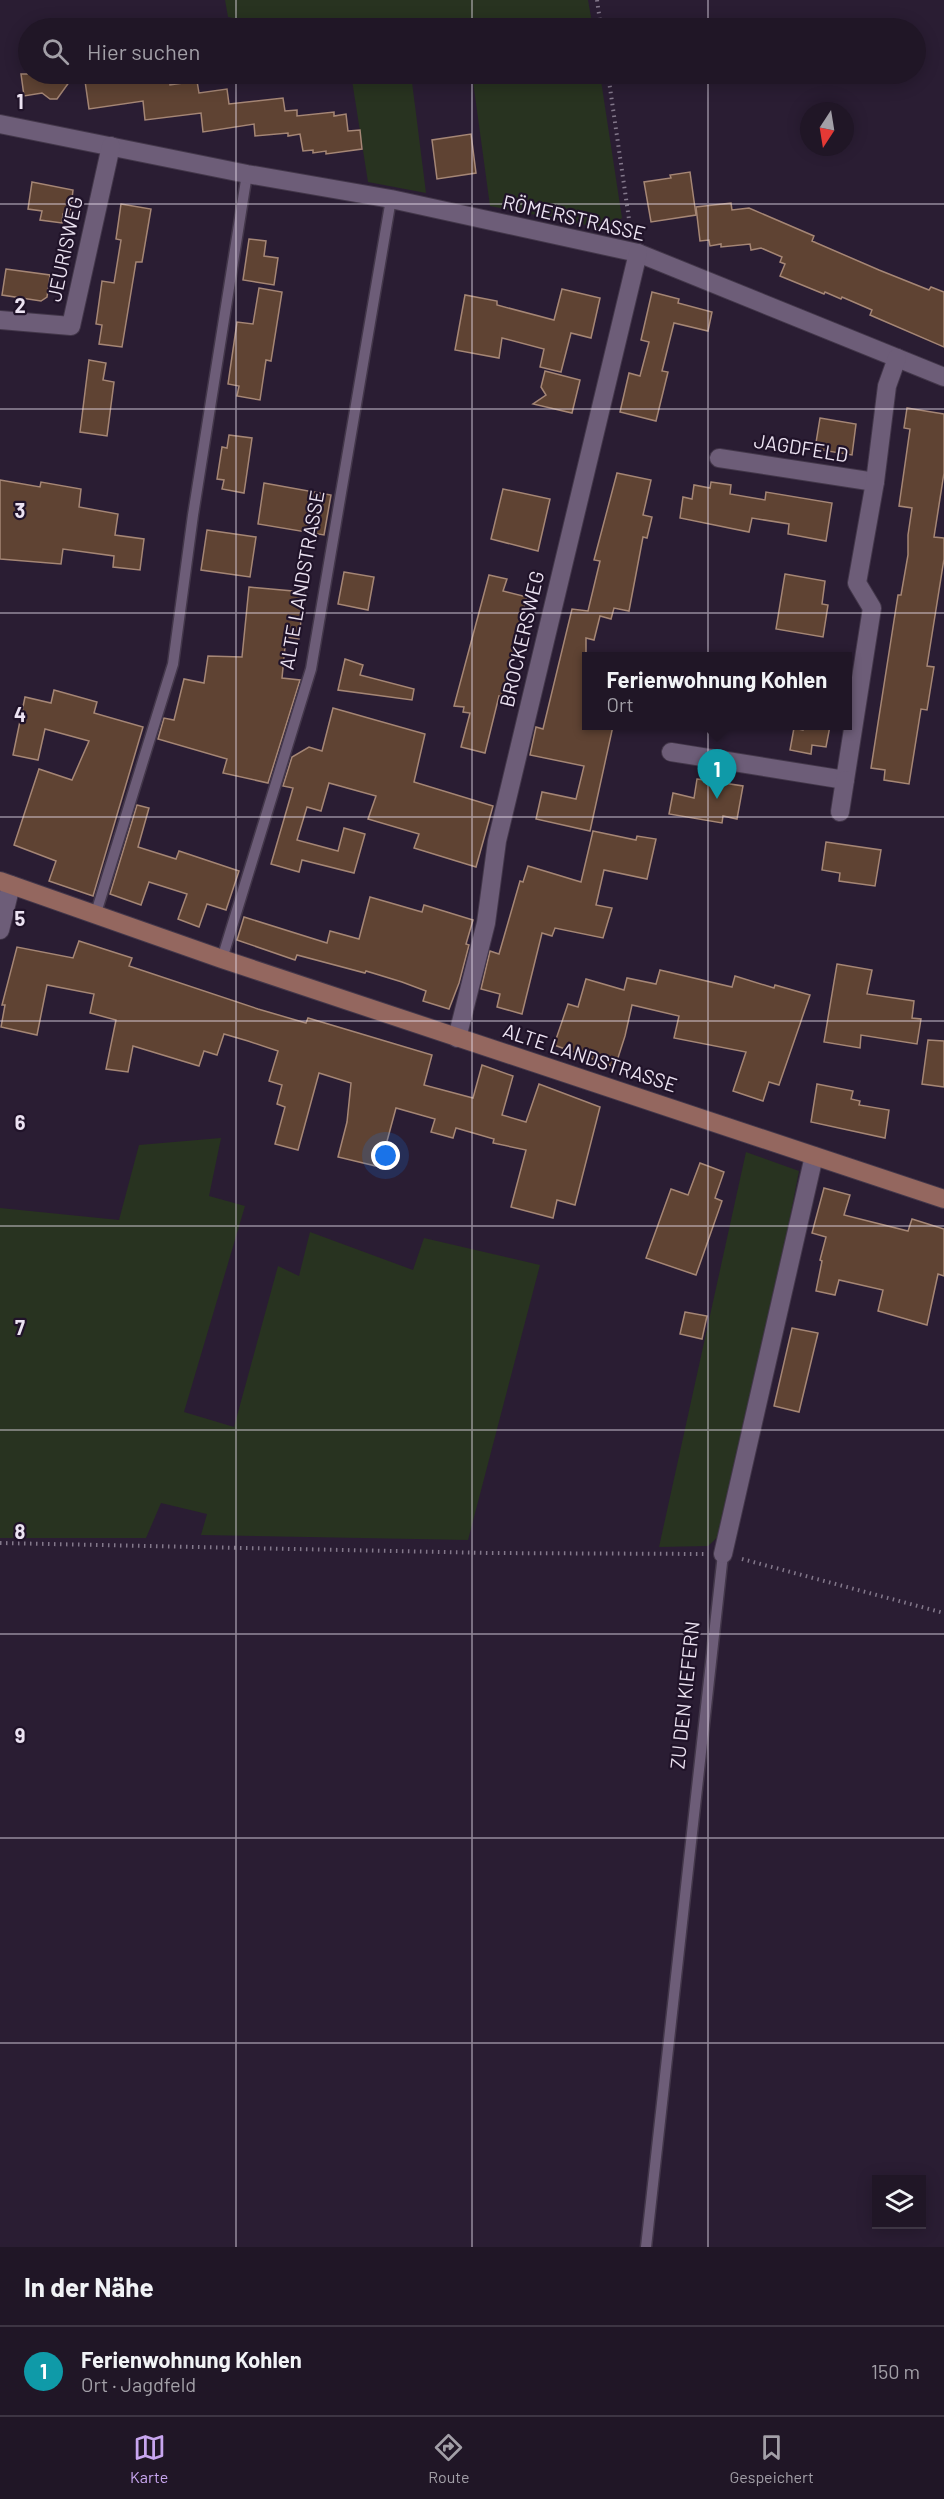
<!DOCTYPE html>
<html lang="de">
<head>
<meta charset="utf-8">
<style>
	:root { --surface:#201626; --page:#281f2e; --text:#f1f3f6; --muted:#a29fa7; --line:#3d3543; --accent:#c8a6ef }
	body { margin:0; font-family:Barlow,sans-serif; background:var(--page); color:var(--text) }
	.controls { position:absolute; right:18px; bottom:18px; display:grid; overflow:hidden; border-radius:0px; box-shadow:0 3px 15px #0003 }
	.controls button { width:54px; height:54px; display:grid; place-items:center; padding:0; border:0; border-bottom:2px solid var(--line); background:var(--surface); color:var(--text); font:30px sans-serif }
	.compass { position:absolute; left:800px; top:102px; width:54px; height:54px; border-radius:50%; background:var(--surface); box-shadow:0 3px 15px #0003; rotate:192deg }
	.you { position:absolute; left:386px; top:1156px; width:21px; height:21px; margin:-15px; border:4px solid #fff; border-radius:50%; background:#1a73e8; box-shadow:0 0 0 9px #1a73e833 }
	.badge { display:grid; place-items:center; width:39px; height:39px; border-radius:50%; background:var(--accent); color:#fff; font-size:20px; font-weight:700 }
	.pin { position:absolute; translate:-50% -50px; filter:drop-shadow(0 2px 3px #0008) }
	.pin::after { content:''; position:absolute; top:32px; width:21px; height:18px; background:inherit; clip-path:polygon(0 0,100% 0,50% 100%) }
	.popup { position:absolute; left:582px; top:652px; width:270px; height:78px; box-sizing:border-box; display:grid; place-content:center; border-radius:0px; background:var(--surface); filter:drop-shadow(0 2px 4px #0005); font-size:20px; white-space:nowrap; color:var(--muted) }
	.popup b { font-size:22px; color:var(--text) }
	.popup::after { content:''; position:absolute; left:50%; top:100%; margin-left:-12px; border:12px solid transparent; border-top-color:var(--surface) }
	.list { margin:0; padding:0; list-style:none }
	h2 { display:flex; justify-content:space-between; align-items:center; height:78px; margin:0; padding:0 24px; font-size:26px }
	h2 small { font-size:20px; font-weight:400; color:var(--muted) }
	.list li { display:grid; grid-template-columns:39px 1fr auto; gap:18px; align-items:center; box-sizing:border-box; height:90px; padding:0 24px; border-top:2px solid var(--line) }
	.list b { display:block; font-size:22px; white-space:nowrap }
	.list p { margin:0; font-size:20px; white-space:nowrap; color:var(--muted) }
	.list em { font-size:20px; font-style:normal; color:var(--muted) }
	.icon { flex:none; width:33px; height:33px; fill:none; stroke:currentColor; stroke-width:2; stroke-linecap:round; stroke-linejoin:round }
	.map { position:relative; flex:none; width:944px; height:2247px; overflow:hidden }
	.search { position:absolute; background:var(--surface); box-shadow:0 3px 15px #0003; left:18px; right:18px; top:18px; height:66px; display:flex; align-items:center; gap:15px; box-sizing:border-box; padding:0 21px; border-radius:33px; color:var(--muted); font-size:22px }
	.sheet { height:168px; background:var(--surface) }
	nav { display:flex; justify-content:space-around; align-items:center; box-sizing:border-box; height:84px; border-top:2px solid var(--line); background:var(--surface); font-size:16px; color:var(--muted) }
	nav a { display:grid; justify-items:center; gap:3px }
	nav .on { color:var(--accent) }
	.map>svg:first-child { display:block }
	.green { fill:#283320 }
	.building { fill:#5f4333; stroke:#a58675; stroke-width:1.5 }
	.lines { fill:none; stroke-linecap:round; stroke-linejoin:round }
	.service-casing { stroke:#43374a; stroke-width:13 }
	.minor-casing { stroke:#43374a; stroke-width:20 }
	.secondary-casing { stroke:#43374a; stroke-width:20 }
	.path { stroke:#83788b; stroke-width:4; stroke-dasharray:1.5 4.5; stroke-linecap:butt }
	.service { stroke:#6d5d78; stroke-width:10 }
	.minor { stroke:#6d5d78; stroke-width:18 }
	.secondary { stroke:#94675f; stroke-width:18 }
	.grid { fill:none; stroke:#ece3f2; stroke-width:1.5; stroke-opacity:0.55 }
	.labels { text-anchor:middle; stroke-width:4.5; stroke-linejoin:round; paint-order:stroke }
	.street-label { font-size:20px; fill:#ece3f2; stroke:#201329 }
	.grid-label { font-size:20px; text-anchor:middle; font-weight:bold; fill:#ece3f2; stroke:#201329; stroke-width:4.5; stroke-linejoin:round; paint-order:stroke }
</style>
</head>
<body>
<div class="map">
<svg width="944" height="2247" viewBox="0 0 944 2247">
	<rect width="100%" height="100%" fill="#2a1d33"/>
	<!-- green -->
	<g class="green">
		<path d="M225,0H588L593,28H280L228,17Z"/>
		<path d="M351,74H411L426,193L368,182Z"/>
		<path d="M472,74H600L622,218L606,229L490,206Z"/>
		<path d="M221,1138L209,1196L245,1206L184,1412L234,1427L278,1266L299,1276L310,1232L413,1270L424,1238L540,1265L468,1540L201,1535L207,1514L161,1503L146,1538H0V1208L119,1220L139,1145Z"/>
		<path d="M746,1152L799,1171L773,1305L721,1534L708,1546L659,1547Z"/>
	</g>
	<!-- building -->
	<g class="building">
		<path d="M21,74H75L57,99H50L42,93L24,96Z"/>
		<path d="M84,74H140L141,81L169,78L170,85L197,81L199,93L227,89L229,104L283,98L285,111L297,110V116L334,112V116L346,114L348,131L360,130L362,149L326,154V151L313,153V150L303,151L300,134L288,136V133L255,136L254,124L203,132L201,113L145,120L143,101L89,109Z"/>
		<path d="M471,134L476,173L437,179L432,140Z"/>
		<path d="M690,172L696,215L651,222L644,182L671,178L670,175Z"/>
		<path d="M32,182L73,190L70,215L63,214L62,223L40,220L42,211L28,209Z"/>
		<path d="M731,203L732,210L749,208L814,236L812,241L879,270L929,290L931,287L944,292V347L870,315L872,310L842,297L841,299L825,292L824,294L780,276L785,264L780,262L782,257L761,248L751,250L750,244L721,247V244L710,246L709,240L700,241L696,207Z"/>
		<path d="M121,204L151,209L142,262H136L122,347L99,344L102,325L96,324L102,281L114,283L121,240L116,239Z"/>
		<path d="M249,239L266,241L264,256L278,258L274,285L243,280Z"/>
		<path d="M6,269L50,275L47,297L41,301L2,295Z"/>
		<path d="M259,288L282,292L271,361L266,360L260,400L237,396L239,386L228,384L237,322L253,324Z"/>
		<path d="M562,289L600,298L591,338L571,333L561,372L540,367L544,349L502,338L499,358L455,350L465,295L497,301V305L554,320Z"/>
		<path d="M652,292L679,299L678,303L712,312L708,331L674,323L662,371L668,372L656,421L620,412L629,373L640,376L649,342L641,340Z"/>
		<path d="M89,360L106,363L103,380L114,382L107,436L80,432Z"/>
		<path d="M545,371L580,380L572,413L533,404L546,395L541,387Z"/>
		<path d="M907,408L944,414V473L934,537L944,538V559L927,666L934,667L927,710L921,709L909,784L884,780L885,770L871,768L898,595H901L908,555V535L912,508L899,506L910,429L904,428Z"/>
		<path d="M820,418L856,424L852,455L815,449Z"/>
		<path d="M229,435L252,438L244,493L222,489L224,480L217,479L222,447L227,448Z"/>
		<path d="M617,473L651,480L643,515L652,517L647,538L643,537L629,611L614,608L611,619L600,616L594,640L586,638V726H613L590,831L536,819L542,792L576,799L584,766L530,755L536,727L543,729L572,609L588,611L600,561L594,560Z"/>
		<path d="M0,480L40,487L41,482L81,489L79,507L118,514L115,535L144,539L140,570L113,567L114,556L63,549L61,564L0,559Z"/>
		<path d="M711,482L731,485L730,494L765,500L766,492L832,503L826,541L788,534L789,524L752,518L749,532L680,518L683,497L692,499L694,485L710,488Z"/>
		<path d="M264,483L331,495L324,535L258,524Z"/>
		<path d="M503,489L550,499L538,551L491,539Z"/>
		<path d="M207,530L256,537L250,577L201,570Z"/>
		<path d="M344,572L374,577L368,610L338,604Z"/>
		<path d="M785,574L825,581L822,604L828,605L823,637L776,629Z"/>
		<path d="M489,575L507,579L503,591L527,597L503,697L499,696L485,753L461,747L470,713L463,712L464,707L454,706Z"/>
		<path d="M249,587L304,592L299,639L286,637L282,678L300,680L268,783L223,773L227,759L158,739L164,718L174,720L184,679L204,683L208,656L242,657Z"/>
		<path d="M345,659L363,665L360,675L414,689L412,700L338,690Z"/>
		<path d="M54,690L97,702L94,713L143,727L93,896L49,881L56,861L14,845L39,769L72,780L89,741L45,729L38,760L13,755L25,697L51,703Z"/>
		<path d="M333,708L425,734L414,782L493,806L476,867L414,848L419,834L368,819L376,796L329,783L321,811L307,807L297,840L338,851L344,828L365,834L354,873L302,860L299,872L271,864L293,788L283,786L292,757L309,747L322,751Z"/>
		<path d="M804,726H830L826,747L812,745L811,754L790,750L794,728L803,730Z"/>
		<path d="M697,779L743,786L737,819L723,816L722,823L669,814L673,793L694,798Z"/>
		<path d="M137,805L149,808L138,847L176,859L179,851L239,871L226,910L207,904L199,927L178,919L187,894L149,882L141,905L110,894Z"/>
		<path d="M593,831L636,840L637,836L656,839L647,879L604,870L596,905L612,908L603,938L555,928L552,936L542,933L522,1014L497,1007L500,994L481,989L490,951L499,954L520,881L523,882L528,866L581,882Z"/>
		<path d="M826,842L881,850L875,886L839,881L840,873L822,870Z"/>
		<path d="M370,897L422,912L424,905L473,920L466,944L469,945L459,983L449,1009L423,1001L426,991L402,982L366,971L365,973L297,955L295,960L237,940L244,917L327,943L330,931L359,939Z"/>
		<path d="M79,941L132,958L129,966L258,1009L306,1023L308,1018L432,1055L424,1085L473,1098L482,1065L513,1076L502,1115L526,1122L539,1084L600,1107L575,1205L557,1200L553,1218L511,1207L526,1150L493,1143L494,1139L456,1128L453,1138L431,1132L435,1119L396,1108L380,1167L338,1157L347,1122L351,1083L319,1073L298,1150L275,1144L285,1107L277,1104L282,1085L269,1081L278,1051L248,1041L224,1034L217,1055L204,1051L199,1066L133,1046L128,1072L106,1069L116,1020L90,1013L94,994L47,985L37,1035L1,1027L5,1005H2L17,947L73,958Z"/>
		<path d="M837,964L872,970L867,994L914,1001L912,1018L921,1019L917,1044L861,1035L860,1048L824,1042Z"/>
		<path d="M660,970L732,987L735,976L774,988L775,985L810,995L779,1085L769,1082L763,1101L733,1091L746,1052L674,1038L679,1016L632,1005L625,1036L615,1067L554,1045L568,1004L578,1007L586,979L624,990L627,978L656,984Z"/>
		<path d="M928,1040L944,1041V1087L922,1084Z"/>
		<path d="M817,1084L853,1091L851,1099L860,1101L859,1105L889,1110L885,1138L811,1122Z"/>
		<path d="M700,1163L724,1172L715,1198L722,1201L696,1275L646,1258L671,1189L688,1195Z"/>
		<path d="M824,1188L850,1195L844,1215L908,1231L912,1219L944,1229V1276L938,1274L927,1325L878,1311L883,1290L839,1280L835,1295L816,1291L822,1261L820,1260L826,1237L812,1233Z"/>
		<path d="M685,1312L707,1316L702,1339L680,1334Z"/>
		<path d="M792,1328L818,1333L799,1412L774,1406Z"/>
	</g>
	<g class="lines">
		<defs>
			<g id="service">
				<path d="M95,916L173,664L193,515L247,174"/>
				<path d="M222,959L311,669L391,199"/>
				<path d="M646,2247L723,1554"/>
			</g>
			<g id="minor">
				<path d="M0,124L247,174L391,199L638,253L944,377"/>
				<path d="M0,320L71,326L111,146"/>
				<path d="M719,458L875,482"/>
				<path d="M671,752L845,780L872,608L857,583L875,482L887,386L897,358"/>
				<path d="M840,812L845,780"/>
				<path d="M0,930L11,885"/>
				<path d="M457,1038L486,923L497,841L638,253"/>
				<path d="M723,1554L814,1156"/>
			</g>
			<path id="secondary" d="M0,881L222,959L944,1199"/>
		</defs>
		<!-- service casing -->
		<use href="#service" class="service-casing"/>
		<!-- minor casing -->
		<use href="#minor" class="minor-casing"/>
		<!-- secondary casing -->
		<use href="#secondary" class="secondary-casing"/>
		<!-- path -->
		<g class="path">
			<path d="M597,0L601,28"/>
			<path d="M608,74L631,233"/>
			<path d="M0,1543L490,1553L705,1554"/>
			<path d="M742,1559L944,1613"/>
		</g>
		<!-- service -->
		<use href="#service" class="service"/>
		<!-- minor -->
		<use href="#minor" class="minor"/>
		<!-- secondary -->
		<use href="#secondary" class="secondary"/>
	</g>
	<!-- grid -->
	<path class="grid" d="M236,0V28M472,0V28M708,0V28M236,74V2247M472,74V2247M708,74V2247M0,204H944M0,409H944M0,613H944M0,817H944M0,1021H944M0,1226H944M0,1430H944M0,1634H944M0,1838H944M0,2043H944"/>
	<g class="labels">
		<!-- street labels -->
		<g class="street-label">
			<text transform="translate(574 218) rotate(13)" y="7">RÖMERSTRASSE</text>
			<text transform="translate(65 249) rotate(-78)" y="7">JEURISWEG</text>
			<text transform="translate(801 448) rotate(9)" y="7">JAGDFELD</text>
			<text transform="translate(302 580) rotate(-80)" y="7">ALTE LANDSTRASSE</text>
			<text transform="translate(522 639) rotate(-77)" y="7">BROCKERSWEG</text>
			<text transform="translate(590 1058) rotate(18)" y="7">ALTE LANDSTRASSE</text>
			<text transform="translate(685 1695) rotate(-84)" y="7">ZU DEN KIEFERN</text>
		</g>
	</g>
	<g class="grid-label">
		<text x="20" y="109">1</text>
		<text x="20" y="313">2</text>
		<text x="20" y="518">3</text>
		<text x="20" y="722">4</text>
		<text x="20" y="926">5</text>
		<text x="20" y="1130">6</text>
		<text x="20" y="1335">7</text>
		<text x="20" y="1539">8</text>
		<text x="20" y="1743">9</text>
	</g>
</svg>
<div class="controls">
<button><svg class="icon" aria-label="layers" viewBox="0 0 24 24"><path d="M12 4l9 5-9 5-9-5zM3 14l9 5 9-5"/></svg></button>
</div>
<svg class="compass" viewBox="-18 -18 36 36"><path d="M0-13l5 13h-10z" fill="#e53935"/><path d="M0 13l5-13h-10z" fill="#a29fa7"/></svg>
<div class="you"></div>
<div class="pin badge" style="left:717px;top:799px;background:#0f9aa8">1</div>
<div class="popup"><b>Ferienwohnung Kohlen</b>Ort</div>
<div class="search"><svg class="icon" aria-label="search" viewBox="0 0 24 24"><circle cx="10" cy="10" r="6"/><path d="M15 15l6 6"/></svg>Hier suchen</div>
</div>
<section class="sheet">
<h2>In der Nähe<small></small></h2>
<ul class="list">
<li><span class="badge" style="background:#0f9aa8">1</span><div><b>Ferienwohnung Kohlen</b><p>Ort · Jagdfeld</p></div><em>150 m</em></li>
</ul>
</section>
<nav>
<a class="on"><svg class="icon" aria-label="map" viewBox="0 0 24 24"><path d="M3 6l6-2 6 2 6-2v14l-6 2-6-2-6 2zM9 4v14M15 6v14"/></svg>Karte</a>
<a><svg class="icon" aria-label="directions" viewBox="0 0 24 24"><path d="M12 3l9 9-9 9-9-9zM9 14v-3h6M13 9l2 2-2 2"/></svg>Route</a>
<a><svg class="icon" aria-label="saved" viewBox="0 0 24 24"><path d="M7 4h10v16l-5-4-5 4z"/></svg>Gespeichert</a>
</nav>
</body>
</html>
